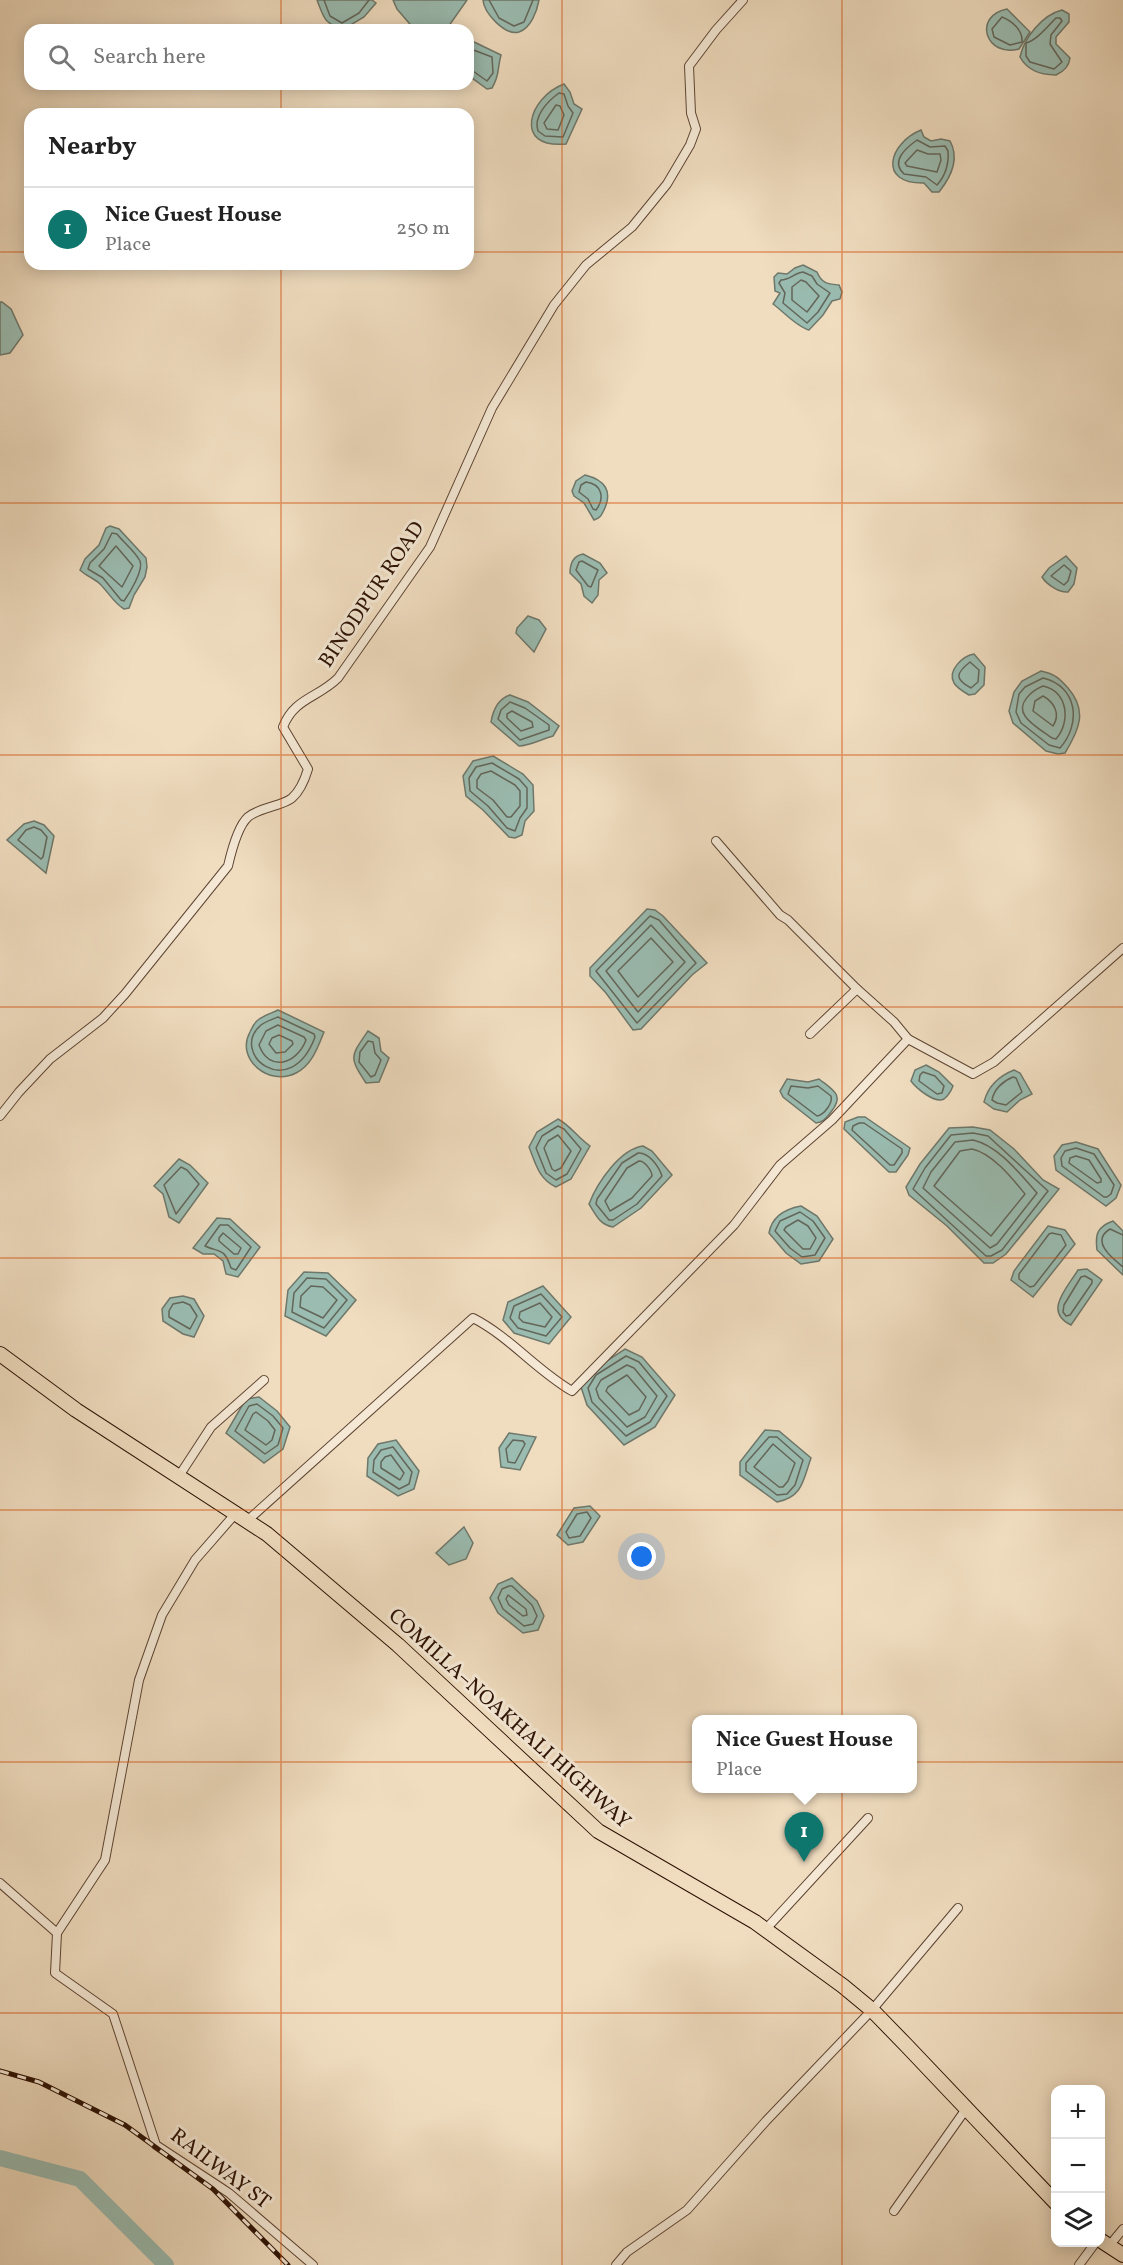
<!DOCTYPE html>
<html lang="en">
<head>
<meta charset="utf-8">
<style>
	:root { --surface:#fff; --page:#f6f6f6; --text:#222; --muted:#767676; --line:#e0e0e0; --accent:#0f766e }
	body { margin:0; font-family:Vollkorn,serif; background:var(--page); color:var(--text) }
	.controls { position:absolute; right:18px; bottom:18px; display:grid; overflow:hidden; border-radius:12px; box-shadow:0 3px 15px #0003 }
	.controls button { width:54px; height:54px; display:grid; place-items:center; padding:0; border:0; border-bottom:2px solid var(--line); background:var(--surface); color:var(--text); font:30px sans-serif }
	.you { position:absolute; left:642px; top:1557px; width:21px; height:21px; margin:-15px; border:4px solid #fff; border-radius:50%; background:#1a73e8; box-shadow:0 0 0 9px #1a73e833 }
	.badge { display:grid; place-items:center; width:39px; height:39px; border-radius:50%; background:var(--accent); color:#fff; font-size:20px; font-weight:700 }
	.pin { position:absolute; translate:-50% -50px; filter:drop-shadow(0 2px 3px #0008) }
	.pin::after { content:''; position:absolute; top:32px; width:21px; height:18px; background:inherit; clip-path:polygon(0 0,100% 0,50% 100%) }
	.popup { position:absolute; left:692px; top:1715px; width:225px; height:78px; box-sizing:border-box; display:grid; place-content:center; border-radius:12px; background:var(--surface); filter:drop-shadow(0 2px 4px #0005); font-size:20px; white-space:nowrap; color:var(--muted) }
	.popup b { font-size:22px; color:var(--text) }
	.popup::after { content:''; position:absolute; left:50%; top:100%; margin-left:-12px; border:12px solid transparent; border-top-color:var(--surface) }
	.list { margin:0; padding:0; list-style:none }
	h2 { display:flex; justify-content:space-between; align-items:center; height:78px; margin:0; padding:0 24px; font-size:26px }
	h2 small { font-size:20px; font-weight:400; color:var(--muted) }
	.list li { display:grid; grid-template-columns:39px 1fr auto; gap:18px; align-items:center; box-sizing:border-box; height:84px; padding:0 24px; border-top:2px solid var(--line) }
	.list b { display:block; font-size:22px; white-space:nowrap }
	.list p { margin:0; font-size:20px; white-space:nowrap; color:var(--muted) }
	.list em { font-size:20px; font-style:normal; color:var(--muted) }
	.icon { flex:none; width:33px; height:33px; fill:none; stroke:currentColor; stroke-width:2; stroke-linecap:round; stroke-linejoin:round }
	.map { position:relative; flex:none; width:1123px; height:2265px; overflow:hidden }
	.search { position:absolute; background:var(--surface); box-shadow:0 3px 15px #0003; left:24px; top:24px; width:450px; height:66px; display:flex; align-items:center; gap:15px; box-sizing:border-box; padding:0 21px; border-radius:18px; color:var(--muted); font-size:22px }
	.panel { position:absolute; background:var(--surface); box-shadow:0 3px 15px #0003; left:24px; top:108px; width:450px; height:162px; border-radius:18px }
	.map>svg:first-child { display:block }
	.water { fill:#9abcb1; stroke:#6e786b; stroke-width:1.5 }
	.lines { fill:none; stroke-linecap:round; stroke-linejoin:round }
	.shore { stroke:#63665a; stroke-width:1.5 }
	.river { stroke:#9abcb1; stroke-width:16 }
	.street-casing { stroke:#5d4432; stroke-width:10 }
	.highway-casing { stroke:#2c1103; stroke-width:16 }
	.street { stroke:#f5e9d6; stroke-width:8 }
	.highway { stroke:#f0ddc0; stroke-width:14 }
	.rail-casing { stroke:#2c1103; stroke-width:5 }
	.rail { stroke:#f5e9d6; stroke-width:3; stroke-dasharray:9; stroke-linecap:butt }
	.grid { fill:none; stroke:#d5520b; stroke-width:1.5; stroke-opacity:0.55 }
	.labels { text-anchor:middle; stroke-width:6; stroke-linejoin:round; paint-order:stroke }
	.street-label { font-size:21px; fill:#2c1103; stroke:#f5e9d6 }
</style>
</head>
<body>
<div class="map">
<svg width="1123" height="2265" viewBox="0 0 1123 2265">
	<rect width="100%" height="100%" fill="#f0ddc0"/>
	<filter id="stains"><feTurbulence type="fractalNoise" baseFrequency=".00333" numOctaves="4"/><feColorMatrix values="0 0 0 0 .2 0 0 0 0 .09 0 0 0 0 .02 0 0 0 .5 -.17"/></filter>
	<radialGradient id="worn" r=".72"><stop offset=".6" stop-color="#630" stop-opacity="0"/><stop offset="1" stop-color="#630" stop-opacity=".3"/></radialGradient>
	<!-- water -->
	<g class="water">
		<path d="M317,0H372L376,3L364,17L344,29C324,24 324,18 317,0Z"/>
		<path d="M393,0H467L446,30H415L397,9Z"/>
		<path d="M483,0H539C537,11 531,28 519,32C505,36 484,13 483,0Z"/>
		<path d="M1007,9L1030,32L1019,49C986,58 972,16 1007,9Z"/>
		<path d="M1062,10L1069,14V22L1056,37V44L1070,58C1069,66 1063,72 1056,75C1040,75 1027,70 1020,57C1024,38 1042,15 1062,10Z"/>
		<path d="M472,41L501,55C497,69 500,75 492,88L487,89L468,75V44Z"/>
		<path d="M564,84L570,92L574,104L582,109L566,144C512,149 529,97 564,84Z"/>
		<path d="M921,130L924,137L931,141L941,139L950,141C960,159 951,177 939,192H932L924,183C877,184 889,143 921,130Z"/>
		<path d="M803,265L817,272C822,284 828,284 839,285L842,292L840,299L832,301L823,315L809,330C797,327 784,312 773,304L780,293L775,291L774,277L778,273L787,274L795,268Z"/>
		<path d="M0,302H2L11,309L23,335L10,353L0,355Z"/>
		<path d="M585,475C605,480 613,491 604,510C601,516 600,518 594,520L584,503L574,496L572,491L576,481Z"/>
		<path d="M110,526L119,529L146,558L147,567L145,577L134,595L129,608L124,609C114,603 109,593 100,584C94,578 86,576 80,570L85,559L99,545L106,528Z"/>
		<path d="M583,554L600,563L607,573L599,580L598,595L592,603L584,596L581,584L570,573C570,563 573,556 583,554Z"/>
		<path d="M1066,556L1077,568L1074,584L1068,592C1060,593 1047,585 1042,577L1049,568Z"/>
		<path d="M528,616L539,620L546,629L534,652L516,633L517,628Z"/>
		<path d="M974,654L985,667L984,685L975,694L969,695C964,692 957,688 954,683C947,670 963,656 974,654Z"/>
		<path d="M1041,671C1055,674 1059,678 1068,688C1088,711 1079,730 1065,753L1058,754L1046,751L1013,723L1009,711L1014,692L1022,681Z"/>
		<path d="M510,695L528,702L559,726L553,736C542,739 529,746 519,746L491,722C493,710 498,699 510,695Z"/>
		<path d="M493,756L523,774L533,785L534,811L525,821L522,835L515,838L509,837L483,810L466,796L463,776L473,761Z"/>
		<path d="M34,821L44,825L54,836L46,873L7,840L24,824Z"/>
		<path d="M647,909L655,910L663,916L707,963L692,975L641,1029L633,1030L606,993L590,976V968Z"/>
		<path d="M278,1010L324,1032C318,1047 312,1065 296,1073C269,1087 235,1059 250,1032C252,1028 254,1023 258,1020C263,1016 272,1013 278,1010Z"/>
		<path d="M368,1031L379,1038L381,1051L389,1058L379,1082L366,1083C349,1057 350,1057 368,1031Z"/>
		<path d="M926,1065L939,1072L953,1086C951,1091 948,1096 944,1099C935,1104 916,1088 911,1081L915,1070Z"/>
		<path d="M1014,1070L1020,1073L1032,1094L1020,1100L1007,1112L994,1109L984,1102C988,1086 999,1076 1014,1070Z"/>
		<path d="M787,1079L808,1082L819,1079C833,1090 845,1095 831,1112C826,1118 824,1122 816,1123L783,1097L780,1091Z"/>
		<path d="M858,1117H865L910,1148L908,1155L896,1172H889L844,1129L845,1122Z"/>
		<path d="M558,1119C571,1126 578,1138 590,1146L571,1179L556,1187C539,1179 536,1165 529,1147L537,1132Z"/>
		<path d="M973,1127L990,1130L1014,1149L1043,1180L1059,1189L1006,1254L993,1263H984L947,1226L909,1195L906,1187L920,1164L949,1128Z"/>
		<path d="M1076,1142L1098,1149L1121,1185L1116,1198L1106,1206L1056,1170L1054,1156L1062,1145Z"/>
		<path d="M643,1146L652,1151L672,1175L641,1208L613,1227C600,1225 596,1215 589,1204C597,1183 620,1149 643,1146Z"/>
		<path d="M179,1159L190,1165L208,1183L179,1223L169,1217L163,1194L154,1186Z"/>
		<path d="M801,1206L817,1216L833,1239L819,1261L801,1264L786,1253L769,1233C772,1216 785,1209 801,1206Z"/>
		<path d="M217,1218L230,1219L260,1247L238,1277L226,1274L223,1261L214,1254H203L193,1248Z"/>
		<path d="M1113,1221L1123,1231V1275L1097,1250C1095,1234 1097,1227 1113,1221Z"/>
		<path d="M1048,1226L1065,1230L1075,1244L1033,1297L1011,1280L1014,1271Z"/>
		<path d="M1087,1269L1102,1280L1071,1325C1043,1312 1067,1288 1078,1270Z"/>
		<path d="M304,1272L328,1273L356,1300L326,1336L285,1316L288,1290Z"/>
		<path d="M543,1286L571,1317L549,1344L514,1333L503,1320L508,1302Z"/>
		<path d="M183,1296L194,1299L204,1316L194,1337L183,1334L163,1321L162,1309L170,1298Z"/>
		<path d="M625,1349L642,1357L675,1395L655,1427L624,1445L587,1405L581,1387L591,1371Z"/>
		<path d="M259,1397L277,1411L290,1427L283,1449L264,1463L226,1433L246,1399Z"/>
		<path d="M765,1430L779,1431L811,1458C803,1480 803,1497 777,1502L740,1475V1462Z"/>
		<path d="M509,1433L536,1437L520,1470L501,1467L499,1448Z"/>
		<path d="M396,1440L419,1471L414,1489L398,1496L367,1476L368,1458L378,1444Z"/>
		<path d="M590,1506L600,1516L583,1542L568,1545L557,1535L574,1508Z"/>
		<path d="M464,1527L473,1543L466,1559L449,1565L436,1553Z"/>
		<path d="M512,1578L537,1601L544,1616L538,1630L523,1633L498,1613L490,1598L498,1584Z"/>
	</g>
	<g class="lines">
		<!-- shore -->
		<g class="shore">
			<path d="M324,0L330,16L342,23L359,13L369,0"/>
			<path d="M489,0L499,18L514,26L524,22L533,0"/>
			<path d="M1002,17C1012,21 1023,30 1022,42L1010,45L994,37L992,29Z"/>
			<path d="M1056,18H1060L1062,21L1051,35L1050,44L1062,62L1054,69L1030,62L1026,56V43C1037,40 1047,27 1056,18Z"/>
			<path d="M468,48L492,57L493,73L487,81L473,71H468"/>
			<path d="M559,93L564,94L568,106L573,113L563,137L545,136L538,131C533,116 548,101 559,93Z"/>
			<path d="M556,105L560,106L564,115L558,130L547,129L544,123Z"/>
			<path d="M917,140L930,147L945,146L948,151C949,164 946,175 937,185L926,177L904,174C890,161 906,148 917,140Z"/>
			<path d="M917,150L928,154H940L941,160L937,172L907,166L905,163Z"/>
			<path d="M803,272L812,276L817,284L830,293L818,312L807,323L783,303L785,293L779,283L781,280C790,280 794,273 803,272Z"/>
			<path d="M801,280L806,282L819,296L807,312L792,300V287Z"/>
			<path d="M586,482C602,484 605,498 596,510L593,509L588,499L579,492L581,485Z"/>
			<path d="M112,533L117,534C123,542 135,551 140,561C144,570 129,594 124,601L121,600L103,578L88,569L90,563L104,549Z"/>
			<path d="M116,546L133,566L122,587L99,566Z"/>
			<path d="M582,561L598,570L591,587L588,586L576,570L579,562Z"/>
			<path d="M1064,565L1071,571L1068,581L1064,585L1051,576Z"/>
			<path d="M970,662L979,670L978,682L971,688C954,679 956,673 970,662Z"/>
			<path d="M1043,678C1077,686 1082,723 1060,748L1049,745L1021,723L1016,712L1019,694L1025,687Z"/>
			<path d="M1043,686C1068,691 1071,722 1056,739L1052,738C1044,732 1031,725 1025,716C1016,703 1033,690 1043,686Z"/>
			<path d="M1043,696C1054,702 1061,714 1053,726L1033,711L1035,701Z"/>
			<path d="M510,702L525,708L549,725V730L520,740L498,719L501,710Z"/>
			<path d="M512,711L532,722L533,727L521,731L507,718V714Z"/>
			<path d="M492,763L519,779L527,788V808L520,818L515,831L507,828L488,806L470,791L469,778L476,767Z"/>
			<path d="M491,771L515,785L520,791V806L511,817H507L493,800L477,788V780L481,774Z"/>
			<path d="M34,827L41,830L47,837L43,857L41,859L18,840L26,830Z"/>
			<path d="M650,916L659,920L696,963L637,1023L596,971Z"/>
			<path d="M651,925L685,962L638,1012L606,971Z"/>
			<path d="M651,938L673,962L638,997L618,971Z"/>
			<path d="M278,1017L314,1034L315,1037C290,1104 228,1053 261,1025C265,1022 273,1019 278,1017Z"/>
			<path d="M278,1025L304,1037L306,1040C297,1064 269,1073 259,1045L266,1031Z"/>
			<path d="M279,1035L292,1041L293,1044L285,1052L276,1053L269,1044L272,1038Z"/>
			<path d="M368,1041L373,1042L375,1053L381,1060L375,1075L371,1077L359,1062L360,1052Z"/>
			<path d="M923,1072L935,1076L944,1086L942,1093L937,1094L919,1081L920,1075Z"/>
			<path d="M1013,1077L1016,1078L1022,1092L1006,1105L997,1103L992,1100C994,1089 1003,1081 1013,1077Z"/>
			<path d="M791,1086L808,1088L818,1086L831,1096C833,1103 824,1115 817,1116L788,1094Z"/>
			<path d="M859,1123H864L902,1149V1153L894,1165H890L852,1130L853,1126Z"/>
			<path d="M558,1126L564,1129L581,1149L567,1174L556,1180L546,1173L536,1148L542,1136Z"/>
			<path d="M973,1133L988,1136L1048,1191L1002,1250L991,1256H986L913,1189L925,1168L951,1135Z"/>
			<path d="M558,1135L571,1151L561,1168L555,1171L552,1169L544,1148L548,1141Z"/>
			<path d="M973,1140C999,1146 1020,1174 1037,1193L997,1244L990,1248L923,1188L931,1172L955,1142Z"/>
			<path d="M1076,1148L1094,1154L1114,1185L1111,1194L1107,1197H1104L1062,1166L1061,1158L1065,1151Z"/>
			<path d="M972,1149C992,1153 1012,1178 1025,1194L991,1236L934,1186L960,1151Z"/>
			<path d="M638,1153C649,1152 659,1167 662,1176L637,1204L613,1220H609L596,1204L597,1199L622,1163Z"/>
			<path d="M1076,1156L1089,1160L1101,1179V1182L1097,1183L1069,1163L1070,1158Z"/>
			<path d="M639,1161C645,1161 652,1171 652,1176L632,1198L610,1211L605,1201L627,1168Z"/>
			<path d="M181,1167L187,1170L199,1184L176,1214L164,1185Z"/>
			<path d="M800,1212L813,1221L825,1238L815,1255L802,1257L790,1248L775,1231L780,1221Z"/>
			<path d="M798,1220L808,1226L816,1238L810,1249H803L784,1230L786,1227Z"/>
			<path d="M220,1225H228L251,1247L236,1270L231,1268C224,1247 220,1253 205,1246Z"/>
			<path d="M223,1233L241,1248L238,1254H234L219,1241V1238Z"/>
			<path d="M1052,1233L1061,1235L1066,1245L1034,1286L1030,1287L1019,1279V1274L1049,1234Z"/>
			<path d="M1123,1235L1110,1229C1090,1241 1112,1258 1123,1267"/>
			<path d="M1085,1276L1092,1280V1283L1070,1315L1066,1316L1063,1312L1064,1305L1081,1277Z"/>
			<path d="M307,1278L326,1279L347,1300L324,1328L292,1312L294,1293Z"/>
			<path d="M311,1286L323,1287L337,1300L323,1318L300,1307L301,1296Z"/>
			<path d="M541,1294L562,1317L546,1336L518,1328L510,1318L514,1306Z"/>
			<path d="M183,1302L190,1305L197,1316L190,1329L169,1317V1311L173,1304Z"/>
			<path d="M540,1303L552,1317L545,1327L523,1322L519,1318L520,1312Z"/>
			<path d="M626,1356L639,1362L667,1396L650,1422L626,1436L592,1402L588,1388L596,1375Z"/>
			<path d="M627,1365L634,1368L657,1396L645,1417L627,1427L599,1398L596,1389L601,1380Z"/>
			<path d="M627,1375L646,1397L639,1410L629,1415L606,1391L608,1387Z"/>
			<path d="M257,1404L273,1416L283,1428L278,1445L265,1454L235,1431L249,1406Z"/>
			<path d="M256,1412L268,1421L275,1430L272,1440L266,1445L245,1430L253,1414Z"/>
			<path d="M769,1437H777L803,1460L795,1485L787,1494L777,1495L746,1471V1463Z"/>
			<path d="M513,1440L523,1441L525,1444L515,1463L508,1462L506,1449Z"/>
			<path d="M773,1444L795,1463L788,1481L783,1487H779L754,1467Z"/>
			<path d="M393,1447L412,1472L409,1484L399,1489L373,1472L374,1460L381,1450Z"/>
			<path d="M391,1455L404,1473L400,1480L381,1468V1462L385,1457Z"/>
			<path d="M587,1512L591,1518L580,1536L569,1538L566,1532L577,1514Z"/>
			<path d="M509,1586H512L532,1605L537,1616L533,1624L524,1626L503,1609L498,1598L502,1589Z"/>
			<path d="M508,1595L526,1609L527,1615L523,1616L509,1605L506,1599Z"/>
		</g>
		<!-- river -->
		<path class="river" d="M0,2158L80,2179L166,2265"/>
		<defs>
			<g id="street">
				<path d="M716,841L780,915L788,920L857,989L894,1022L908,1039L973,1074L994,1062L1123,948"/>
				<path d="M810,1034L857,989"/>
				<path d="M0,1116L19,1092L50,1059L103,1018L125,994L228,866C231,853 238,826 248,817C260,807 283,806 292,798C300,791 305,779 308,769L283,727C294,698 318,698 338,678L430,547L492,408L554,305L586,265L632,227L667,184L690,145L696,129L691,113L689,66L716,30L743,0"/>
				<path d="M179,1476L211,1427L264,1380"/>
				<path d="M247,1521L473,1318C510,1337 536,1370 572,1391L734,1225L780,1165L832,1120L908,1039"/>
				<path d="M0,1883L57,1933"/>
				<path d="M765,1930L868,1818"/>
				<path d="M57,1933L105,1860L139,1680L162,1615L195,1560L236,1513"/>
				<path d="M57,1933L55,1973L113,2014L156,2145L229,2193L313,2265"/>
				<path d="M894,2211L966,2109"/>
				<path d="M1109,2246L1123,2229"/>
				<path d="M616,2265L627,2252L687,2210L766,2121L872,2010L958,1908"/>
				<path d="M1079,2265L1096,2242"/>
			</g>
			<g id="highway">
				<path d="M0,1354L76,1410L267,1534L398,1645L598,1831L755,1922L843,1986L872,2010L907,2046L1056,2203"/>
				<path d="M1100,2240L1123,2255"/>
			</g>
		</defs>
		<!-- street casing -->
		<use href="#street" class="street-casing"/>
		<!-- highway casing -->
		<use href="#highway" class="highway-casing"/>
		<!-- street -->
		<use href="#street" class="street"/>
		<!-- highway -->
		<use href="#highway" class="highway"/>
		<defs>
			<path id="rail" d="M0,2071L39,2082L125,2125L213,2189L288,2265"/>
		</defs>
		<!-- rail casing -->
		<use href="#rail" class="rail-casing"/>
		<!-- rail -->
		<use href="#rail" class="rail"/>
	</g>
	<!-- grid -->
	<path class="grid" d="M281,0V30M562,0V2265M842,0V2265M281,84V114M0,252H30M468,252H1123M281,264V2265M0,503H1123M0,755H1123M0,1007H1123M0,1258H1123M0,1510H1123M0,1762H1123M0,2013H1123"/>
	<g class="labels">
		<!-- street labels -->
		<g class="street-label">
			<text transform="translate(371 594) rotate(-56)" y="7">BINODPUR ROAD</text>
			<text transform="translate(510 1718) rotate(42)" y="7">COMILLA–NOAKHALI HIGHWAY</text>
			<text transform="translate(221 2168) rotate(37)" y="7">RAILWAY ST</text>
		</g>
	</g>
	<rect width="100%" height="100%" filter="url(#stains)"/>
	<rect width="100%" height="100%" fill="url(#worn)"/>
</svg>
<div class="controls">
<button>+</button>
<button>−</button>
<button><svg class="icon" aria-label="layers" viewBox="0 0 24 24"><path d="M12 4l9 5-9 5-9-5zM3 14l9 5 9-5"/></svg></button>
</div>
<div class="you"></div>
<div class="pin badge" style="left:804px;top:1862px">1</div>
<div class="popup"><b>Nice Guest House</b>Place</div>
<div class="search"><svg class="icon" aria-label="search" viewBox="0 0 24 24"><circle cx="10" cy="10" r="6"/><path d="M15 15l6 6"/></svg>Search here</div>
<section class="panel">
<h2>Nearby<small></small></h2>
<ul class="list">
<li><span class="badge">1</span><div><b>Nice Guest House</b><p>Place</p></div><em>250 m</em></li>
</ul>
</section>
</div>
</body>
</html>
